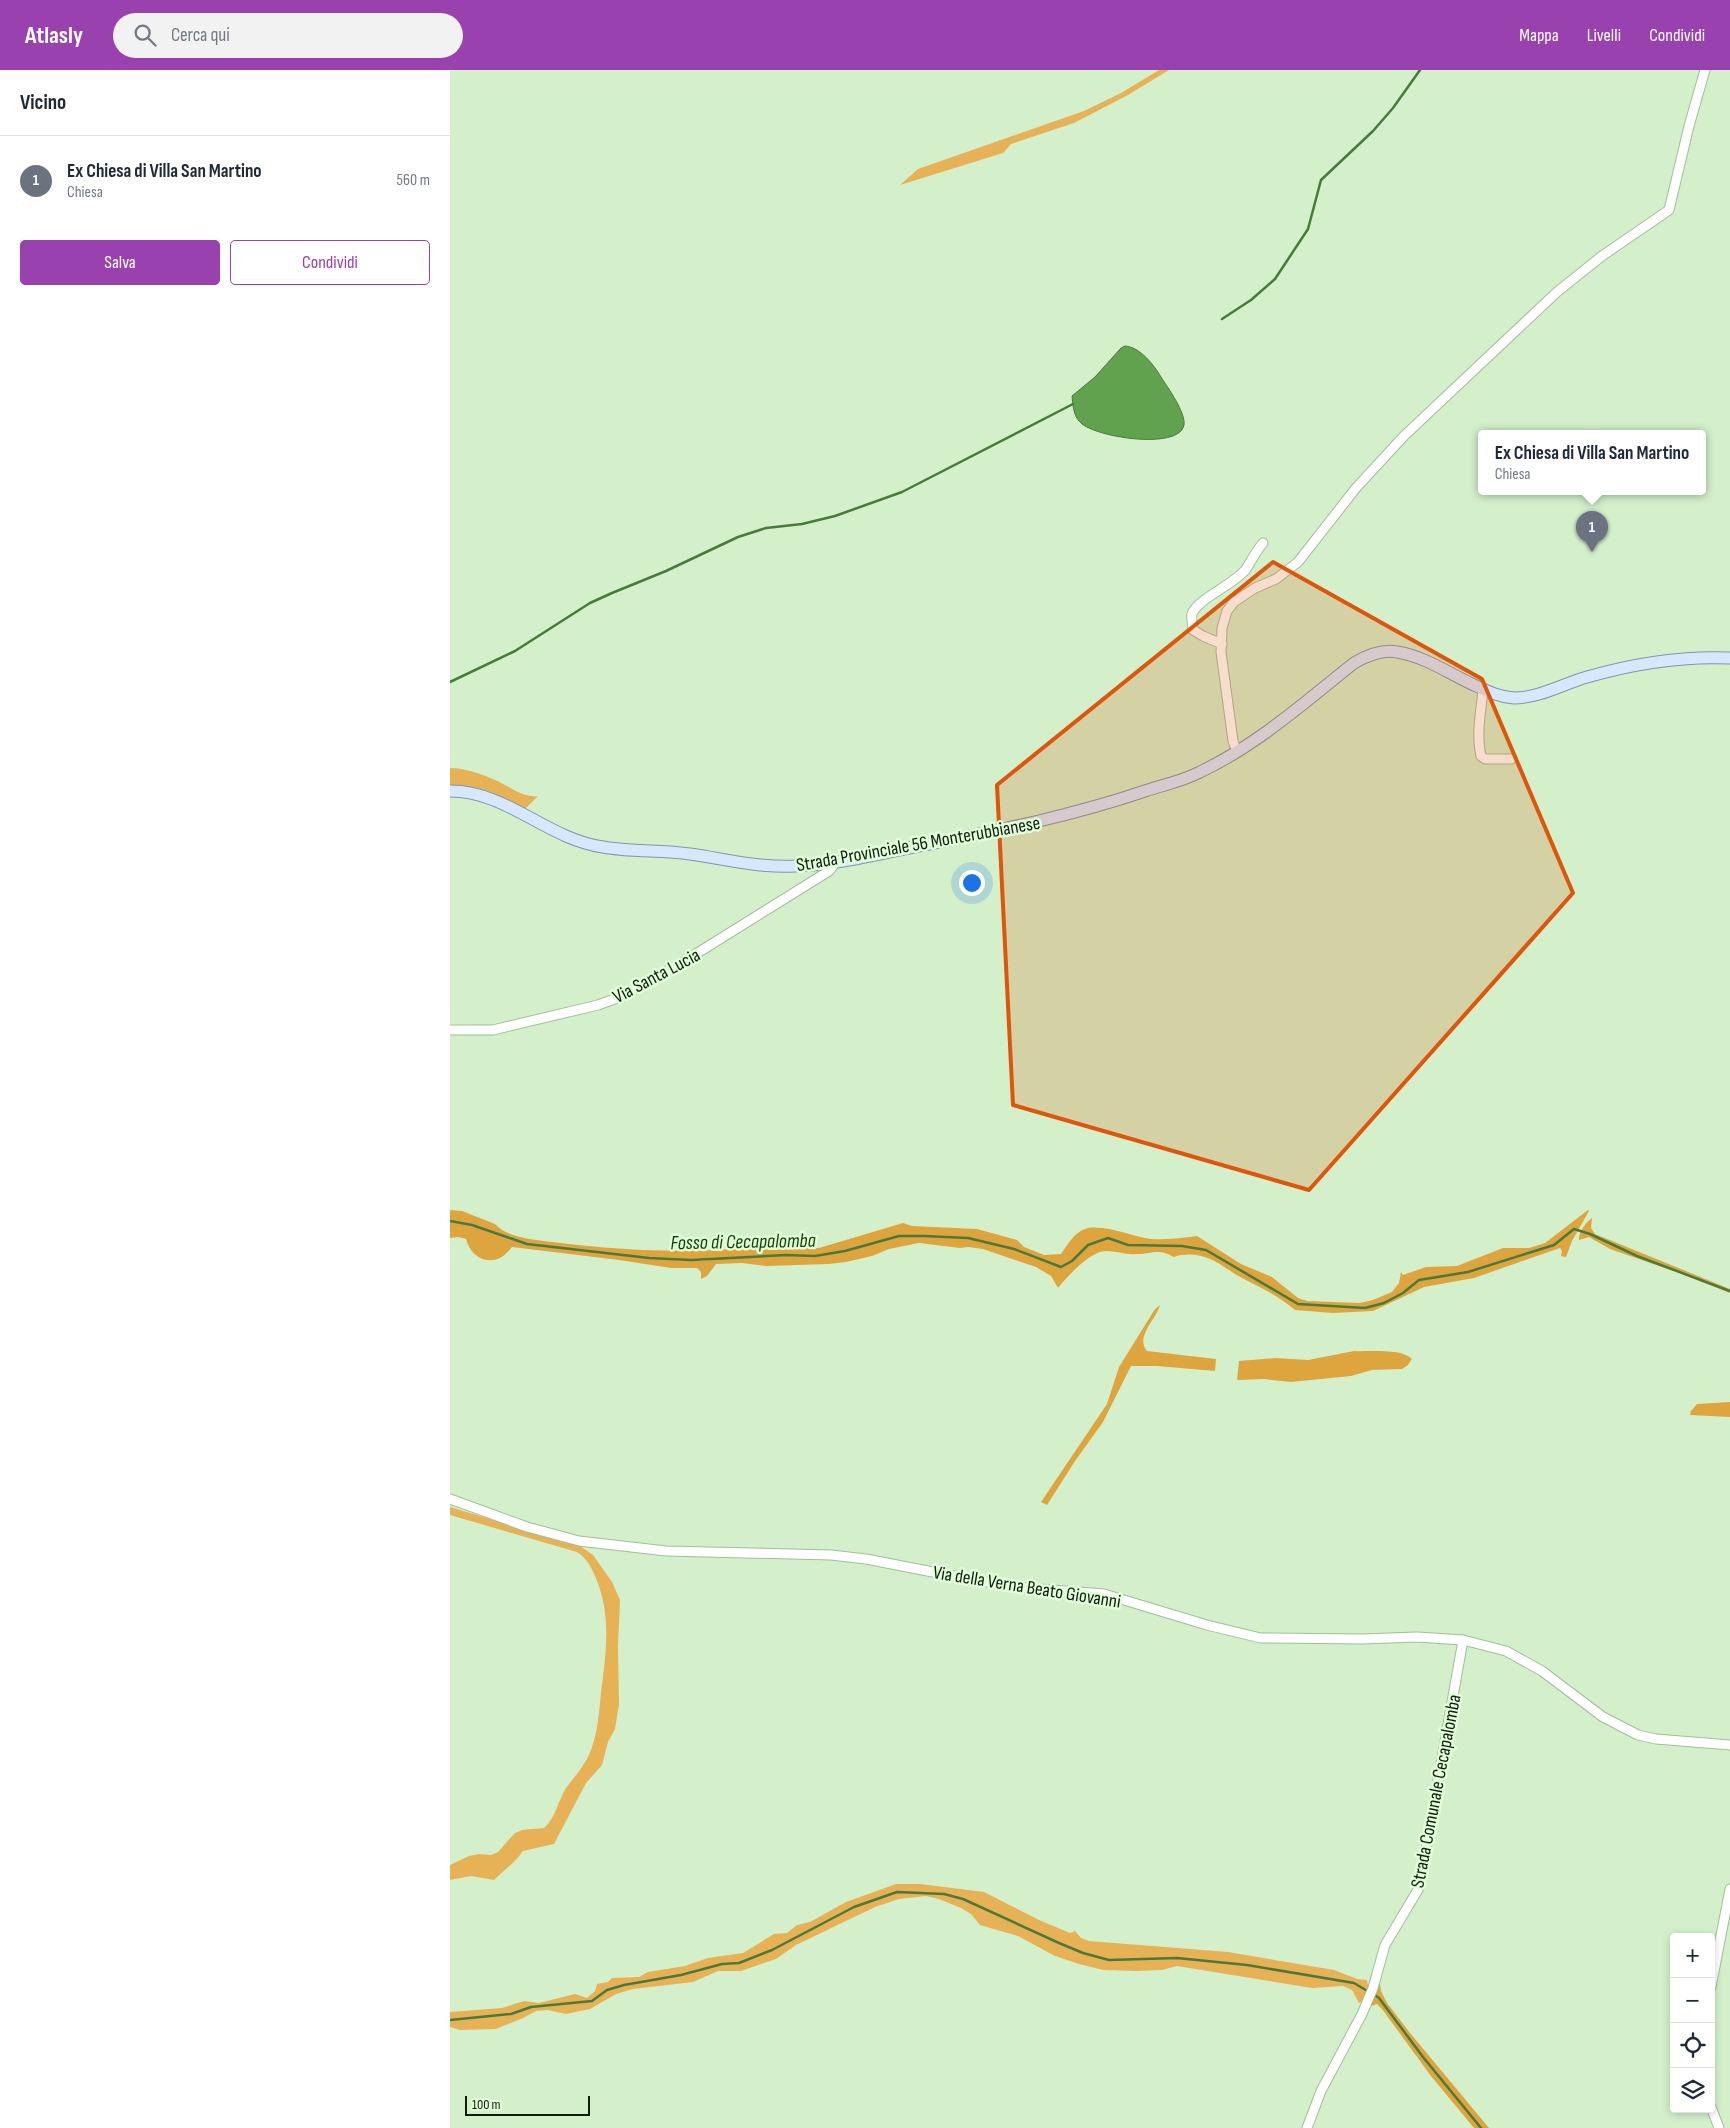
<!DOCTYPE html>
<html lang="it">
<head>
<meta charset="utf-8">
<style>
	:root { --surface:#fff; --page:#f2f2f3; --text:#1f2937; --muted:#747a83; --line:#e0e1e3; --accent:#9942af }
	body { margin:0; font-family:"Sofia Sans Condensed",sans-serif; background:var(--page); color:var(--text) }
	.controls { position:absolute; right:15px; bottom:15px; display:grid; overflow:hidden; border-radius:5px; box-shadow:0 2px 8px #0003 }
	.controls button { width:45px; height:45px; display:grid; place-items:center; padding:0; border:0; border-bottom:1px solid var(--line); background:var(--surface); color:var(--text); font:25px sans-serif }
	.scale { position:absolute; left:15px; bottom:12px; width:125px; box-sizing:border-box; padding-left:5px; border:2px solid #111b0e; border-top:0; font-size:14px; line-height:18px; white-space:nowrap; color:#111b0e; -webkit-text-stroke:4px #e0fed8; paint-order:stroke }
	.you { position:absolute; left:521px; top:812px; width:18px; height:18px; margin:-12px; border:4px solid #fff; border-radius:50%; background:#1a73e8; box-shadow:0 0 0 8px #1a73e833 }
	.badge { display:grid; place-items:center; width:32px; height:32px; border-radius:50%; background:var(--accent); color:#fff; font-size:16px; font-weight:700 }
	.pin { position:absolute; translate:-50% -41px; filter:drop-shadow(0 1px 2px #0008) }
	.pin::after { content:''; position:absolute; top:26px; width:18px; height:15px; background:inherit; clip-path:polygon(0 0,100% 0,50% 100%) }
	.popup { position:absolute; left:1028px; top:360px; width:228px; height:65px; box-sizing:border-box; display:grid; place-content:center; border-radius:5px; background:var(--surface); filter:drop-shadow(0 1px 4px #0005); font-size:16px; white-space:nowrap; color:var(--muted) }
	.popup b { font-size:19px; color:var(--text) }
	.popup::after { content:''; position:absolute; left:50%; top:100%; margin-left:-10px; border:10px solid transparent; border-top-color:var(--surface) }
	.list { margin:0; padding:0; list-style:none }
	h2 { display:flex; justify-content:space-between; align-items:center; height:65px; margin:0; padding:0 20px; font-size:21px }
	h2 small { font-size:16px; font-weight:400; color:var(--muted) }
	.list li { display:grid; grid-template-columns:32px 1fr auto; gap:15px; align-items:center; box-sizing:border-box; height:90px; padding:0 20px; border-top:1px solid var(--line) }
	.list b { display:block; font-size:19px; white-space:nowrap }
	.list p { margin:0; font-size:16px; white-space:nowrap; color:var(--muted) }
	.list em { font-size:16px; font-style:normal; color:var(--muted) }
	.actions { display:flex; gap:10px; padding:15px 20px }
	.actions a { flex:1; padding:11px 0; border:1px solid var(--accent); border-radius:5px; text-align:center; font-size:18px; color:var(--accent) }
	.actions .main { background:var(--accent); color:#fff }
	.icon { flex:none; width:28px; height:28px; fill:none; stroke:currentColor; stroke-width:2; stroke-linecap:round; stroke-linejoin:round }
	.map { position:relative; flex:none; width:1280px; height:2058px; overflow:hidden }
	header { display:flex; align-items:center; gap:30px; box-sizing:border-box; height:70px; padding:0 25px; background:var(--accent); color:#fff }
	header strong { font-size:24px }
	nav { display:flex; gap:28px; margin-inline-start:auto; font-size:18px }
	.search { width:350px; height:45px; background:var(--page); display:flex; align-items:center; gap:12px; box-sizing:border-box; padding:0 18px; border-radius:28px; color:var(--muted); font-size:19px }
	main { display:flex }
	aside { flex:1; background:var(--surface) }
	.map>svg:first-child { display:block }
	.green { fill:#e7b155 }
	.forest { fill:#dea53e }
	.water { fill:#61a24e; stroke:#497a3b }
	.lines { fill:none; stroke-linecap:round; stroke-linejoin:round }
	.stream { stroke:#497a3b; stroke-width:2.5 }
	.minor-casing { stroke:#a2be9a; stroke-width:11 }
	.major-casing { stroke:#8195aa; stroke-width:13 }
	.minor { stroke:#fff; stroke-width:9 }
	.major { stroke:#d7e7fe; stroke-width:11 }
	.marked { fill:#dd560c; fill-opacity:0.2; stroke:#dd560c; stroke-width:4; stroke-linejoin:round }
	.labels { text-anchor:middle; stroke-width:5; stroke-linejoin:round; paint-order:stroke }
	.street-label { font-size:19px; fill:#111b0e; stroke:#e0fed8 }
	.water-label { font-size:20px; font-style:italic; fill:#123e02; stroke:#e0fed8 }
</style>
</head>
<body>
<header>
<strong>Atlasly</strong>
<div class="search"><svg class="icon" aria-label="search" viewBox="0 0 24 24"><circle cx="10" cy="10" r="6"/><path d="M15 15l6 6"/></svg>Cerca qui</div>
<nav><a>Mappa</a><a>Livelli</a><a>Condividi</a></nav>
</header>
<main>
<aside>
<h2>Vicino<small></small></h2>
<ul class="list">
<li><span class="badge" style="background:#6b7280">1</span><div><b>Ex Chiesa di Villa San Martino</b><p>Chiesa</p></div><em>560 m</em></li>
</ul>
<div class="actions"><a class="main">Salva</a><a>Condividi</a></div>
</aside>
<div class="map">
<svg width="1280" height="2058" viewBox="0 0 1280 2058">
	<rect width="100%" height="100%" fill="#d3f0cb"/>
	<!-- green -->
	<g class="green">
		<path d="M709,0H719L678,25L624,53L561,74L553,83L450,115L468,99L634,41L671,23Z"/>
		<path d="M0,698C15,698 31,704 45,710C59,716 72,728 88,726L75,739C67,738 61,732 54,728C38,719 18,715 0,715Z"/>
		<path d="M0,1437L130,1476L143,1485L162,1512L170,1530L168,1576L169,1634L165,1659L158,1672L152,1695L136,1713L104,1774L73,1781C65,1793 54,1800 44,1810L21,1806L0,1810V1795L19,1786L29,1784L41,1785L48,1782L65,1763L72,1760L94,1758C106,1747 108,1731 116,1718C125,1706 136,1694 141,1680C148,1661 149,1642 151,1623C156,1583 162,1544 145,1506C140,1495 137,1489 127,1482L0,1445Z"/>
		<path d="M446,1814H470L534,1822L589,1850L620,1863L625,1861L631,1868L639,1871L778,1882L884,1900L907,1909L917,1910L919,1922L914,1931L909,1933L902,1920L893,1916L862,1918L727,1896L712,1900L687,1901L653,1900L629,1894L605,1886L568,1866L530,1855L521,1844L511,1838L489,1829L476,1826L449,1829L425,1837L346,1875L326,1889L291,1901H268L243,1912L183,1919L166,1924L140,1939L116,1944L97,1940L86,1941L73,1948L46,1959L10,1960L0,1957V1942L52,1938L74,1931L89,1933L125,1924L137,1928L145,1921L147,1914L158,1912L162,1908L189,1907L198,1902L235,1896L258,1888L293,1883L324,1864L337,1863L347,1855L360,1852L396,1832Z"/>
	</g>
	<!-- forest -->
	<g class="forest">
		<path d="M0,1140L12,1141L45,1154C54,1164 67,1166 79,1169C146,1178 213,1184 281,1179C298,1178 320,1180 332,1168L350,1177L369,1178L453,1153L462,1156L527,1159L567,1170L574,1177L594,1185L611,1184C617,1175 625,1162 635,1159C653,1153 682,1167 701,1169C716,1170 732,1168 747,1166L791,1194L822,1207L848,1228L857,1231L910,1233L923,1230L942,1222L949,1213L951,1202L953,1205L976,1197L1007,1196L1053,1178H1079L1095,1173L1138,1140L1139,1141L1122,1171L1116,1187L1111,1186L1112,1181L1110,1178L1024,1208L974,1217L923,1241L883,1243L845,1240C827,1224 806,1216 785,1204C774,1197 764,1189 751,1186C741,1184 732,1184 724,1187C707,1178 704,1184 687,1184C676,1185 666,1181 656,1181C640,1181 617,1207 608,1218L601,1206L586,1197L533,1179L518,1177L510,1178L469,1173L439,1179L422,1186L396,1192L378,1194L317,1196L292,1193L266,1194L257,1206L251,1209V1202L247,1198H221L169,1190L62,1177C59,1181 54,1186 50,1188C33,1195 20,1184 16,1169L8,1167L0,1168Z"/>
		<path d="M1142,1148L1141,1158L1145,1164L1280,1219V1223L1229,1203L1160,1179L1139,1167L1129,1170C1128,1163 1136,1152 1142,1148Z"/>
		<path d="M710,1235C706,1250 685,1266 697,1281L766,1289L765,1301L707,1296H681L653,1352L625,1391L597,1435L591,1432L657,1334L669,1297L705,1239Z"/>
		<path d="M904,1281C919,1282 951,1278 962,1289L958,1295L952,1299L922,1300L901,1306L841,1312L814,1309L787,1310L789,1291L825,1288L858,1290Z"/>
		<path d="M1280,1332V1347L1240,1345L1241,1341L1247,1334Z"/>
		<path d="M929,1908L931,1921L937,1933L960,1963L1039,2058H1024L981,2006L932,1939L927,1934L921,1936L920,1933Z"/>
	</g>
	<!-- water -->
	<path class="water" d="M675,276C690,277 704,295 711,307C718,318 736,343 734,355C730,381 640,367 629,351C623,344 623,334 622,326L645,307L671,278Z"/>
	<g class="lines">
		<!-- stream -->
		<g class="stream">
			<path d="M772,249L801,230L825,209L858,159L871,110L923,61L943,38L970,0"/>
			<path d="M0,612L65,581L140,533L162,523L216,501L288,467L316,458L352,454L385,446L452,422L623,334"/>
			<path d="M0,1151L22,1155L77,1174L199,1188L241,1190L336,1185L365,1186L395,1181L449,1166H474L518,1168L564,1179L611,1197L622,1191L638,1175L658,1168L678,1175L732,1176L756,1180L848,1234L915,1238L934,1233L953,1223L969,1210L1018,1202L1104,1175L1124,1159L1140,1164L1187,1186L1280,1221"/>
			<path d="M923,1924L929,1928L973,1987L1031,2058"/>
			<path d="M0,1950L61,1944L81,1937L142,1931L157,1920L174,1915L231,1905L272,1894L289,1893L322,1880L404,1837L447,1822L494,1824L513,1829L609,1873L633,1883L659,1890L727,1888L797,1895L904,1913L919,1922"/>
		</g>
		<defs>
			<g id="minor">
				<path d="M772,574L753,566L743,560C743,555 741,549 742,544C747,529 785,514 796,499C802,490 806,481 813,473"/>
				<path d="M1033,620C1031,641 1026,665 1031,686L1035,689H1061"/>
				<path d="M787,682L783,671L771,582L772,558L777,541L784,532L805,518L826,509L848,492L906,418L954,366L1107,222L1152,186L1219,140L1239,56L1255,0"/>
				<path d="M0,960H43L148,935L173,926L233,892L379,801L387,791"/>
				<path d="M0,1429L77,1457L129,1471L216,1481L381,1485L416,1489L524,1510L577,1518L654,1524L757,1555L811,1568L912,1569L967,1567L1013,1570L1056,1581L1092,1601L1153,1647L1188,1665L1206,1669L1280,1675"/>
				<path d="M1261,1917L1280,1819"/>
				<path d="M1261,2037L1269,2058"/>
				<path d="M857,2058L871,2021L912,1944L923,1918L935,1875L969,1818L1013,1570"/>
			</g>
			<path id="major" d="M0,721C57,721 97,769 153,777C181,782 211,780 240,784C275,789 309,798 345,796C390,795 435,782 479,774C552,760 624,745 695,721C713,715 733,711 750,702C807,675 855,632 904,593C916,586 932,579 947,582C974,586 1000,604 1024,615C1037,621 1049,627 1064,628C1089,628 1113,614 1137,607C1182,594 1233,586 1280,588"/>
		</defs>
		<!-- minor casing -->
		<use href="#minor" class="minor-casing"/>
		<!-- major casing -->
		<use href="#major" class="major-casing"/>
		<!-- minor -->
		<use href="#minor" class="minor"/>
		<!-- major -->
		<use href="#major" class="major"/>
	</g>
	<!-- marked area -->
	<path class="marked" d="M823,492L1032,609L1123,823L859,1120L563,1035L547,715Z"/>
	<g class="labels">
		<!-- street labels -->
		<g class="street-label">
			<text transform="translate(468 773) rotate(-10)" y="7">Strada Provinciale 56 Monterubbianese</text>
			<text transform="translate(206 905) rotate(-28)" y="7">Via Santa Lucia</text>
			<text transform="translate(577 1516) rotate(9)" y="7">Via della Verna Beato Giovanni</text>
			<text transform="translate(985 1721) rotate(-79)" y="7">Strada Comunale Cecapalomba</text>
		</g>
		<!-- water labels -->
		<g class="water-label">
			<text transform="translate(293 1171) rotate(-1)" y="7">Fosso di Cecapalomba</text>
		</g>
	</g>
</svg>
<div class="controls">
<button>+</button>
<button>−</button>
<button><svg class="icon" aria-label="locate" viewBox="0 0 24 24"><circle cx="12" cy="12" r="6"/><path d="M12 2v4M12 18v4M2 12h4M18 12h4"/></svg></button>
<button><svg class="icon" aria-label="layers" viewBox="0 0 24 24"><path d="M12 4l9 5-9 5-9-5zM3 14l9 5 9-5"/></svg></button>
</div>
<div class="scale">100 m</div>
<div class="you"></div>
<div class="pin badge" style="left:1142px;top:482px;background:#6b7280">1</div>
<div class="popup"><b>Ex Chiesa di Villa San Martino</b>Chiesa</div>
</div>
</main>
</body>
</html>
